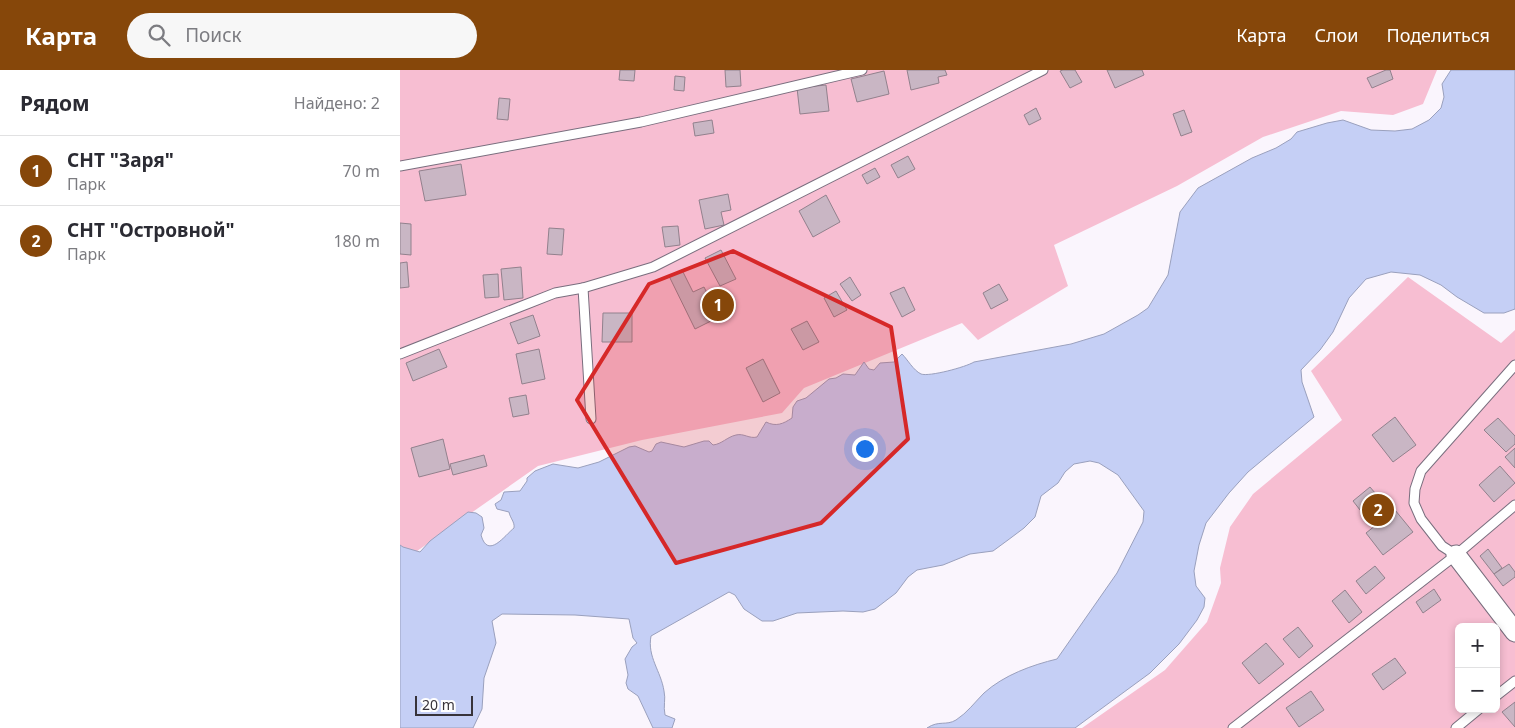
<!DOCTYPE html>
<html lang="ru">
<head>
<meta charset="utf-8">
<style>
	:root { --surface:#fff; --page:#f7f7f7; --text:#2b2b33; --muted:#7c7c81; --line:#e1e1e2; --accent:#86470a }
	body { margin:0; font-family:"Noto Sans",sans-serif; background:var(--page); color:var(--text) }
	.controls { position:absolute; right:15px; bottom:15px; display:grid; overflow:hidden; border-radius:8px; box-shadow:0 2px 8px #0003 }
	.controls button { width:45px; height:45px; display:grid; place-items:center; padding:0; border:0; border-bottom:1px solid var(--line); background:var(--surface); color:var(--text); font:25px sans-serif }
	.scale { position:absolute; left:15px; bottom:12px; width:58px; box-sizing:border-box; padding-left:5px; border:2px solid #37333a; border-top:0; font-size:14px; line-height:18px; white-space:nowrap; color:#37333a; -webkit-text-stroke:4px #fff; paint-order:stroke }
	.you { position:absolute; left:464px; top:378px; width:18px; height:18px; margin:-12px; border:4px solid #fff; border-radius:50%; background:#1a73e8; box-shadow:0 0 0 8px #1a73e833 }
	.badge { display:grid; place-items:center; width:32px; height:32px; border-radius:50%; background:var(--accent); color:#fff; font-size:16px; font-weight:700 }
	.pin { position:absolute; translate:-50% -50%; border:2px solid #fff; box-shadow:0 1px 5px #0006 }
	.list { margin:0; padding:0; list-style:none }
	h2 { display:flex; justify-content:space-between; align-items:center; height:65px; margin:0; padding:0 20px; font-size:21px }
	h2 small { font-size:16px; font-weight:400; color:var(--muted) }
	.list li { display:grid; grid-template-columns:32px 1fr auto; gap:15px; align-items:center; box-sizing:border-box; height:70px; padding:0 20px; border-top:1px solid var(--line) }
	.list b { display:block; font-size:19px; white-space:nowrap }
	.list p { margin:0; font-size:16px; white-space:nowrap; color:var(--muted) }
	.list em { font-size:16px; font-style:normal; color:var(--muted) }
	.icon { flex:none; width:28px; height:28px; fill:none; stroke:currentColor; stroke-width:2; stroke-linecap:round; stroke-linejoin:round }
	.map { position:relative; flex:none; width:1115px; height:658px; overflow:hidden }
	header { display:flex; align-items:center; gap:30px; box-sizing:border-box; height:70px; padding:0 25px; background:var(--accent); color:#fff }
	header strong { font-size:24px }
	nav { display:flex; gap:28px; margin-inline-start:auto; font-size:18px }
	.search { width:350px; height:45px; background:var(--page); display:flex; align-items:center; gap:12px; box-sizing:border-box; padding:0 18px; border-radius:28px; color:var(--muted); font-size:19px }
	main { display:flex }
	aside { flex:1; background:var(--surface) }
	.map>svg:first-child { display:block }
	.green { fill:#f7bed2; fill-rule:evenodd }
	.water { fill:#c5cff5; stroke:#9aa0bd }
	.building { fill:#c9b6c4; stroke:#92818d }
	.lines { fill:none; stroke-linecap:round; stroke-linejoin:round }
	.service-casing { stroke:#796e7e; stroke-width:11 }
	.minor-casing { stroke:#796e7e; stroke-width:21 }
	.service { stroke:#fff; stroke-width:9 }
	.minor { stroke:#fff; stroke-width:19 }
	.marked { fill:#d62828; fill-opacity:0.2; stroke:#d62828; stroke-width:4; stroke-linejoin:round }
</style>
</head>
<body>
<header>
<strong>Карта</strong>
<div class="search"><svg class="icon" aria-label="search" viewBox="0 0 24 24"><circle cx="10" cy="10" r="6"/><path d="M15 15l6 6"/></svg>Поиск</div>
<nav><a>Карта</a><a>Слои</a><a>Поделиться</a></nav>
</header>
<main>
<aside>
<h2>Рядом<small>Найдено: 2</small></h2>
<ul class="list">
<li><span class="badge">1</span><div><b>СНТ &quot;Заря&quot;</b><p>Парк</p></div><em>70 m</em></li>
<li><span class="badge">2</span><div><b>СНТ &quot;Островной&quot;</b><p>Парк</p></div><em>180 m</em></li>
</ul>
</aside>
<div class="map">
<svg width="1115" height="658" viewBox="0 0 1115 658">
	<rect width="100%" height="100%" fill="#faf5fd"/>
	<!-- green -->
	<g class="green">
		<path d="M0,0H1037L1023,34L993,45L941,41L863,67L777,116L654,175L668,216L578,270L562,253L404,318L382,343L242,370L138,396L0,493Z"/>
		<path d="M1008,207L1101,273L1115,260V658H682L765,600L807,552L821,513L820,498L830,457L853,424L942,350L911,301ZM1059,557H1096V639H1059Z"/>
	</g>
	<!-- water -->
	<path class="water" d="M1051,0H1115V239L1104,243H1084L1057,227L1041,215L1020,205L991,202L966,209L949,228L933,262L920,280L901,300L902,312L914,347L848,402L829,423L806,453L799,475L794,501L796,516L805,528L804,537L797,550L779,574L750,603L675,658H527C539,650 546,656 556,650C567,643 575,632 584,623C604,605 632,595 657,589L717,503L743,452L744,441L718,405L699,393L690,391L674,394L665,402L658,413L641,426L635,447L624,458L608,470L593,481L570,484L543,495L517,500L508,507L496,523L475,539L463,542L443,541L397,543L373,551H362L344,539L335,525L329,522L251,566C247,587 261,601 264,621C266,629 263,636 265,645L275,649L272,658H253L238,626L228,619L226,613L228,605L225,589L232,577L237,573L233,568L229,549L175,545L102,544L92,551L96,573L84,608L82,639L73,658H0V475L3,477L20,482L30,471L68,442L76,443L82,447L84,458L81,465C88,490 105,465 114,458C115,452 110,448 109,442L97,439L95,434L101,430L104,422L120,421L127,411V408L135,401L153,394L178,398L199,392L229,377L235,376L249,382L252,381L256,374L261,372L284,377L304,371H309L313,375C322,374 327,367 336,365C344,363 349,369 357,367L366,352C376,357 383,354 392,348L393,337L397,331L406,328L429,309L436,308L443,304L455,305L464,292L469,299L474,300L480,293L494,292L502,284C508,290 513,300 521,304C529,307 566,297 574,292L671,274L704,264L738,245L748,238L768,205L780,142L798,118L852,88L876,78L891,69L897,62L927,53L943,50L971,60L995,61L1012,59L1029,50L1041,38L1044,27L1042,14Z"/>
	<!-- building -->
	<g class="building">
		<path d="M220,0H235L234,11L219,10Z"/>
		<path d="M325,0H340L341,16L326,17Z"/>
		<path d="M507,0H545L547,5L538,7L539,13L511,20Z"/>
		<path d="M663,0H675L682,12L670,18L660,1Z"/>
		<path d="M707,0H742L744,5L715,18Z"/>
		<path d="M986,0H990L993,9L972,18L967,8Z"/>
		<path d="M484,1L489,24L457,32L451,9Z"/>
		<path d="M275,6L285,7L284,21L274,20Z"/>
		<path d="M426,15L429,41L400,44L397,18Z"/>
		<path d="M99,28L110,29L108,50L97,49Z"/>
		<path d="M636,38L641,49L629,55L624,45Z"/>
		<path d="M784,40L792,62L781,66L773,44Z"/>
		<path d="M312,50L314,63L295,66L293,53Z"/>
		<path d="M508,86L515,99L498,108L491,95Z"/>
		<path d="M61,94L66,125L25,131L19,101Z"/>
		<path d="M475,98L480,107L467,114L462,105Z"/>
		<path d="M328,124L331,140L321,142L324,155L305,159L299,130Z"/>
		<path d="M426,125L440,152L413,167L399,141Z"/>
		<path d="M0,153L11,154V185L0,184Z"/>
		<path d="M278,156L280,175L265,177L262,157Z"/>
		<path d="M149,158L164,159L162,185L147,184Z"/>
		<path d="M321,180L336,209L320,216L305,188Z"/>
		<path d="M7,192L9,217L0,218V193Z"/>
		<path d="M121,197L123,228L104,230L101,199Z"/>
		<path d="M282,200L293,222L304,217L319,247L295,259L269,206Z"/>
		<path d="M98,204L99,227L85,228L83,205Z"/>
		<path d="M450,207L461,225L452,231L440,214Z"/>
		<path d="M599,214L608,230L591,239L583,223Z"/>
		<path d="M504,217L515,240L502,247L490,223Z"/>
		<path d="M436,221L447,240L434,247L424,228Z"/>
		<path d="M203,243H232V272H202Z"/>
		<path d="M133,245L140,266L118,274L110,253Z"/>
		<path d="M407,251L419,272L403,280L391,259Z"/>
		<path d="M39,279L47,297L13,311L6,293Z"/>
		<path d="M139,279L145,309L122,314L116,284Z"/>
		<path d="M363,289L380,323L363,332L346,298Z"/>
		<path d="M126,325L129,344L113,347L109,328Z"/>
		<path d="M995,347L1016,375L993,392L972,365Z"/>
		<path d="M1098,348L1115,366V374L1106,382L1084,360Z"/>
		<path d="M43,369L50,399L19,407L11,378Z"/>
		<path d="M1115,378V398L1105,387Z"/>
		<path d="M84,385L87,396L53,405L50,394Z"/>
		<path d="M1100,396L1115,413L1094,432L1079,415Z"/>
		<path d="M970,417L981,430L964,445L953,431Z"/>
		<path d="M995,440L1013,462L983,485L966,463Z"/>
		<path d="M1088,479L1102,498L1094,504L1080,486Z"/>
		<path d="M1109,494L1115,502V507L1103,516L1094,504Z"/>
		<path d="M975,496L985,508L966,524L956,511Z"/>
		<path d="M1034,519L1041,530L1023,543L1016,532Z"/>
		<path d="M945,520L962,542L949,553L932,531Z"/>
		<path d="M898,557L913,576L899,588L883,569Z"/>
		<path d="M866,573L884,594L859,614L842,593Z"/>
		<path d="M995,588L1006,603L983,620L972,604Z"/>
		<path d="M911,621L924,640L899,657L886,638Z"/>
		<path d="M1115,632V657L1102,642Z"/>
	</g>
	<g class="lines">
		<defs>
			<g id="service">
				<path d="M0,96L241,52L462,0"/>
				<path d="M183,218L191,349"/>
				<path d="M0,284L155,223L183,218L253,197L643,0"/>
				<path d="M1056,485L1042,476L1021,449L1014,433L1015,419L1021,401L1115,295"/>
				<path d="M1096,626L1115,611"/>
				<path d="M833,658L1056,485L1115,435"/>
				<path d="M1056,658L1079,639"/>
			</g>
			<path id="minor" d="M1056,485L1115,562"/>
		</defs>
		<!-- service casing -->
		<use href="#service" class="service-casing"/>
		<!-- minor casing -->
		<use href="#minor" class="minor-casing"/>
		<!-- service -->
		<use href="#service" class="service"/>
		<!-- minor -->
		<use href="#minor" class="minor"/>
	</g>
	<!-- marked area -->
	<path class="marked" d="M333,181L491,257L508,369L421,453L276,493L177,330L249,214Z"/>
</svg>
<div class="controls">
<button>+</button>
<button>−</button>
</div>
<div class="scale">20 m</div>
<div class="you"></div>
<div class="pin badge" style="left:318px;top:235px">1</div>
<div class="pin badge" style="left:978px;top:440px">2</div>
</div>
</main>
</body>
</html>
